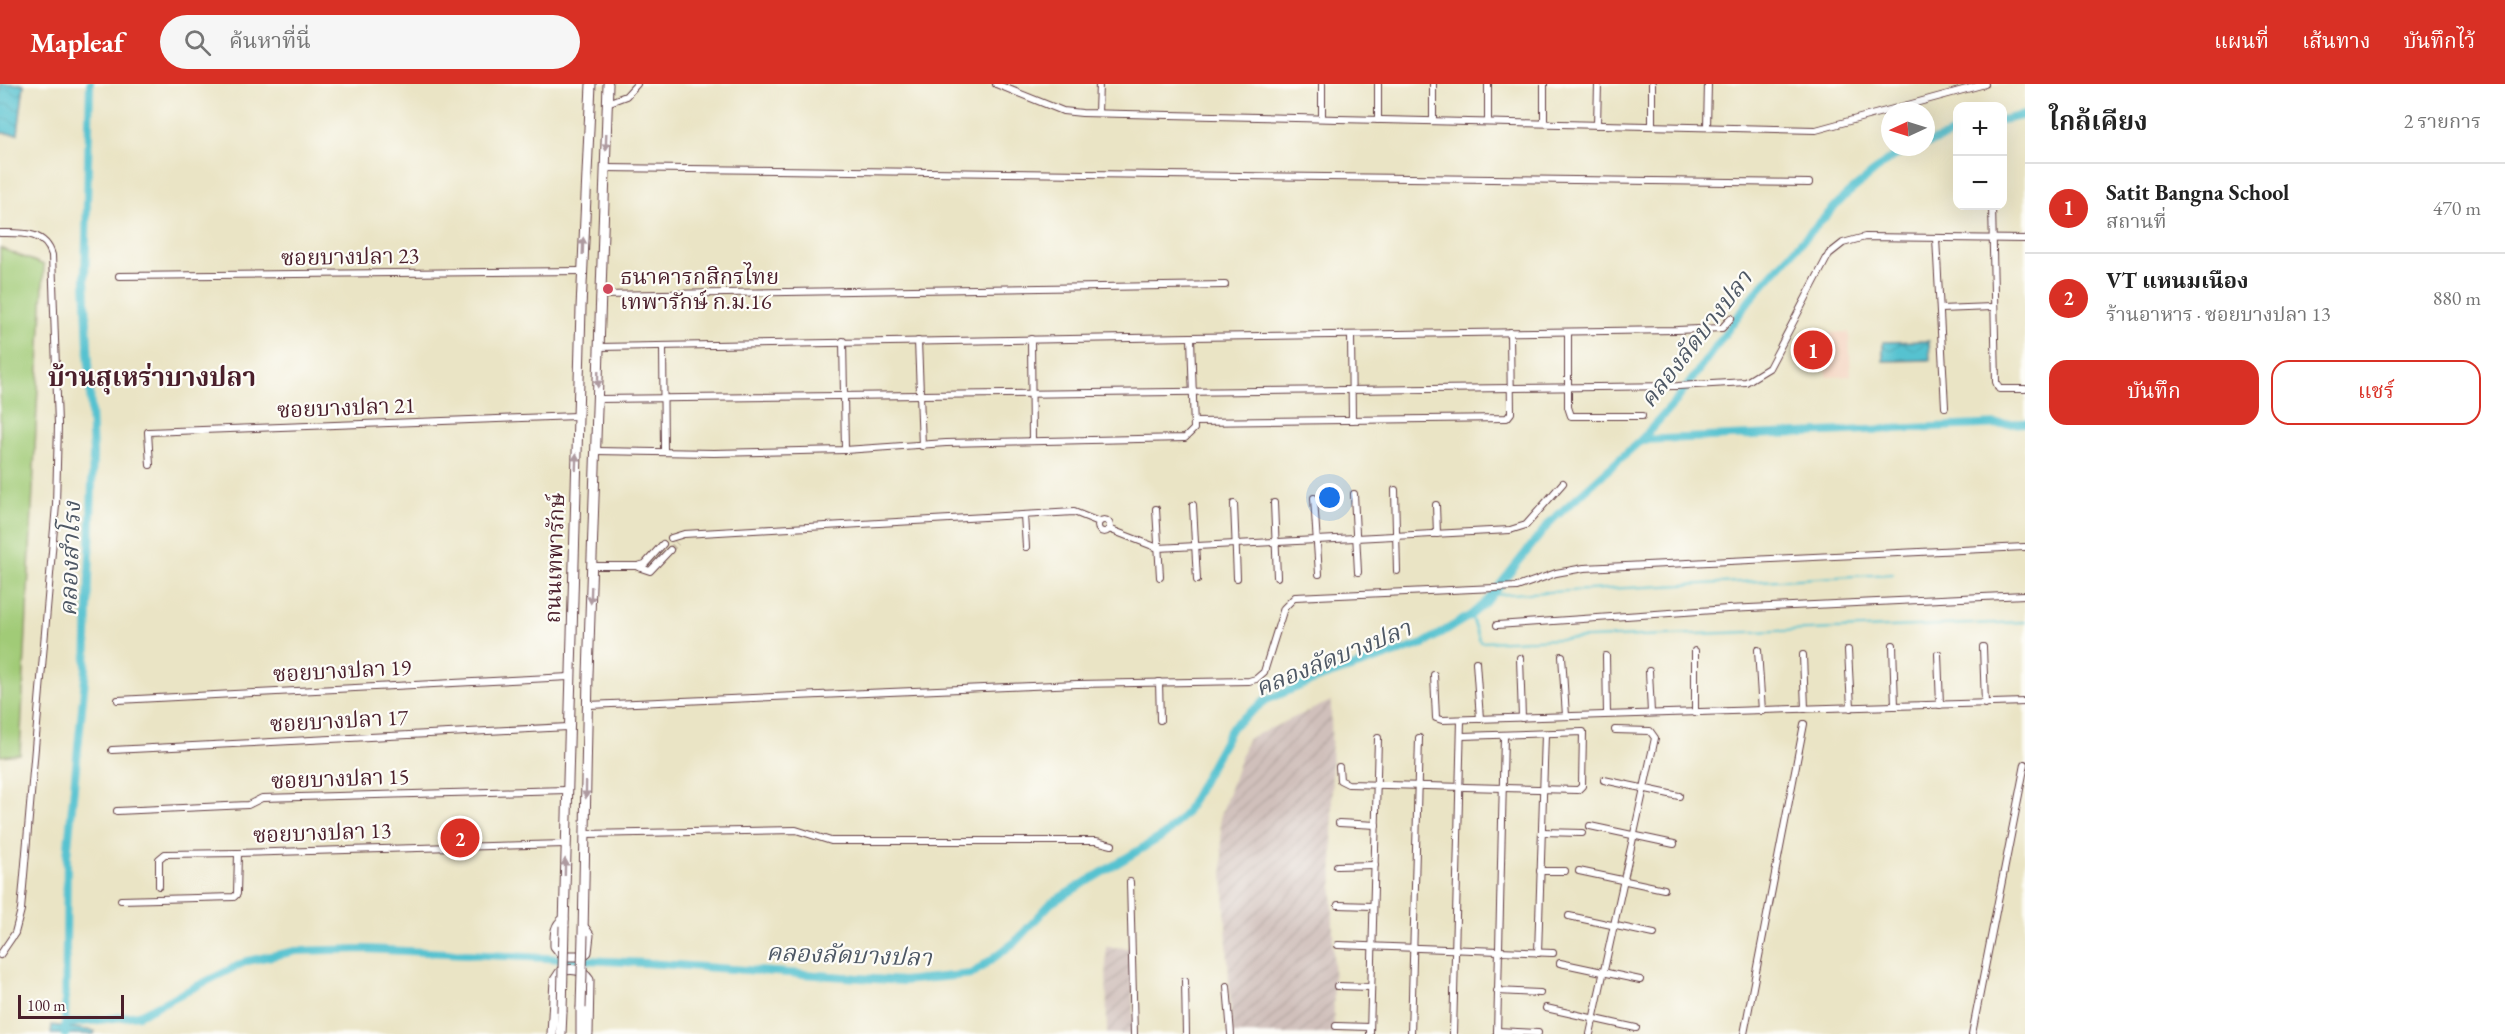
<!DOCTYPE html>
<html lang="th">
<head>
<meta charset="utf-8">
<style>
	:root { --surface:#fff; --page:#f6f6f6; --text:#222; --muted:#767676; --line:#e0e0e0; --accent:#d93025 }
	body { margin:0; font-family:"EB Garamond","Noto Serif Thai",serif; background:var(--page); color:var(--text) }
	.controls { position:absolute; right:18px; top:18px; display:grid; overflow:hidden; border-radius:12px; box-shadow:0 6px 24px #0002 }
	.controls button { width:54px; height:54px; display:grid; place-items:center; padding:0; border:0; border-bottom:2px solid var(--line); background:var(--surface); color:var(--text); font:30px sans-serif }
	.compass { position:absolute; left:1881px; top:18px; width:54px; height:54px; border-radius:50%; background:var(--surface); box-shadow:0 6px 24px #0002; rotate:266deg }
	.scale { position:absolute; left:18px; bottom:15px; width:106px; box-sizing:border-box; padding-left:6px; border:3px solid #4a1f2b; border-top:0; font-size:16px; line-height:21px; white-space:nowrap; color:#4a1f2b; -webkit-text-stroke:4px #fdfcf7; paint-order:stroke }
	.you { position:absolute; left:1330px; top:414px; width:21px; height:21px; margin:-15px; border:4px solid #fff; border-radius:50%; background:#1a73e8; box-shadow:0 0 0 9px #1a73e833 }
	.badge { display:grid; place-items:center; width:39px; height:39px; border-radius:50%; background:var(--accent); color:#fff; font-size:20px; font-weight:700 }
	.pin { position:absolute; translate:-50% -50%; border:3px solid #fff; box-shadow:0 2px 6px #0006 }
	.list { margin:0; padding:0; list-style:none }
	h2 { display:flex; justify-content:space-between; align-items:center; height:78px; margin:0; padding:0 24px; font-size:26px }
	h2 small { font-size:20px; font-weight:400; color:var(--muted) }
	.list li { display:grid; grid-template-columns:39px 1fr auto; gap:18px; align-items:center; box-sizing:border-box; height:90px; padding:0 24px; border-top:2px solid var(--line) }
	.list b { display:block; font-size:22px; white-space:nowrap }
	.list p { margin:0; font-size:20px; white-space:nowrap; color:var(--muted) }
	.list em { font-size:20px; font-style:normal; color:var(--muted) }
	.actions { display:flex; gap:12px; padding:18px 24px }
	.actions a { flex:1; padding:14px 0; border:2px solid var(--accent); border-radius:18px; text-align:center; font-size:21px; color:var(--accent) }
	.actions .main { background:var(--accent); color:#fff }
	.icon { flex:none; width:33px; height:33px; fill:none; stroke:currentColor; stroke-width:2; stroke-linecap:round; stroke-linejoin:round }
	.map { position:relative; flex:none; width:2025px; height:950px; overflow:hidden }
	header { display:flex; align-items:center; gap:36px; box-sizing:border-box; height:84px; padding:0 30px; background:var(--accent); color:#fff }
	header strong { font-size:28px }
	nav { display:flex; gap:33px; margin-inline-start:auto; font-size:21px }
	.search { width:420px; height:54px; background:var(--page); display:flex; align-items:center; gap:15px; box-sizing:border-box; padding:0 21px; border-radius:33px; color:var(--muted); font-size:22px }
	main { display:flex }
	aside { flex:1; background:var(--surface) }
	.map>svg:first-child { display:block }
	.built { fill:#f4d3bf }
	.industrial { fill:url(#industrial-furrows) }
	.green { fill:#a1cb77; stroke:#767551; stroke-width:1.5 }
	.water { fill:url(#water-waves); stroke:#50707e; stroke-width:1.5 }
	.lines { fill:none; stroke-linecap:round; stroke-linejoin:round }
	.stream { stroke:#56c2d0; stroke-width:2 }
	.canal { stroke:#56c2d0; stroke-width:8 }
	.minor-tunnel { stroke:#cabda6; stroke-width:6; stroke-dasharray:6 3; stroke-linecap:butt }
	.minor-casing { stroke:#623d42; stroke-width:8 }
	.primary-casing { stroke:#623d42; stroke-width:11 }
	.minor { stroke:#fff; stroke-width:6 }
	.primary { stroke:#fff; stroke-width:9 }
	.primary-bridge-casing { stroke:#623d42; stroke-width:11; stroke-linecap:butt }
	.primary-bridge { stroke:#fff; stroke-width:9 }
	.oneway { fill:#ae9aa0 }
	.poi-dot { fill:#d1495b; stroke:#fdfcf7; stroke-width:2 }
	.labels { text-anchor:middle; stroke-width:4.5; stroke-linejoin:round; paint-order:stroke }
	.street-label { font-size:22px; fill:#4a1f2b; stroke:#fdfcf7 }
	.poi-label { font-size:22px; fill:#4a1f2b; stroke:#fdfcf7; text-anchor:start }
	.water-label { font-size:24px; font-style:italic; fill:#4e5865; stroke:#fdfcf7 }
	.quarter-label { font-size:26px; font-weight:bold; fill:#4a1f2b; stroke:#fdfcf7 }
</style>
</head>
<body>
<header>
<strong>Mapleaf</strong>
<div class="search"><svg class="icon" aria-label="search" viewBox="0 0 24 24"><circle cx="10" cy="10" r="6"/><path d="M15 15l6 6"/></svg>ค้นหาที่นี่</div>
<nav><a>แผนที่</a><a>เส้นทาง</a><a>บันทึกไว้</a></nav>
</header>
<main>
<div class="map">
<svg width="2025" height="950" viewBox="0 0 2025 950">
	<defs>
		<pattern id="industrial-furrows" width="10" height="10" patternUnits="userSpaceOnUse" patternTransform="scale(1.5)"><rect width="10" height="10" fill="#d0c0bb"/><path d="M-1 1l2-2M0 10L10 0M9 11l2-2" fill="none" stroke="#b4a5a1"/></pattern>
		<pattern id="water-waves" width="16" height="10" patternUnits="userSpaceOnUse" patternTransform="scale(1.5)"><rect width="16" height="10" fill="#56c2d0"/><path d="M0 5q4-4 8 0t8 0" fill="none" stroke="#4ca6b3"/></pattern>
	</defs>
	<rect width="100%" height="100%" fill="#fdfcf7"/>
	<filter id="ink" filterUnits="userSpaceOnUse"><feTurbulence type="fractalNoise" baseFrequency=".0167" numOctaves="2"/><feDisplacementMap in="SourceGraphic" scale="12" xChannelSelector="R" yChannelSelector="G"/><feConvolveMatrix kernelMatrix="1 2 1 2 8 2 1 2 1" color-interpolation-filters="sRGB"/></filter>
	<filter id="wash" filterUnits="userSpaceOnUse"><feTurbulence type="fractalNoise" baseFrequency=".008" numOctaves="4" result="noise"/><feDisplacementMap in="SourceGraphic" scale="24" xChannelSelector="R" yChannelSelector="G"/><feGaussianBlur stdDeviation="1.35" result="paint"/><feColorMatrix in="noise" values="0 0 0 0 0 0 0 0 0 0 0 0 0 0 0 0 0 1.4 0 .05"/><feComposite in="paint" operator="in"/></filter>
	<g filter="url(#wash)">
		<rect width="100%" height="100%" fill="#eae4c5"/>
		<!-- built -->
		<path class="built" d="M1849,248L1851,292L1827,293L1825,249Z"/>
		<!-- industrial -->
		<g class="industrial">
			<path d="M1331,617L1334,950H1232L1220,734L1247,655Z"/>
			<path d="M1106,863L1132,864L1134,950H1107Z"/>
		</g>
		<!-- green -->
		<path class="green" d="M0,164L44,181L20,670L0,672Z"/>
		<!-- water -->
		<g class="water">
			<path d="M0,0H24L18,50L0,49Z"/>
			<path d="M1929,257L1930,276L1883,277V258Z"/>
			<path d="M52,941L95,947L94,950H51Z"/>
		</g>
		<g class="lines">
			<!-- stream -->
			<g class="stream">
				<path d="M1492,511L1892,490"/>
				<path d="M1471,531L1480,558L2025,538"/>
			</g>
			<!-- canal -->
			<g class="canal">
				<path d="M2002,36L2025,31"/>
				<path d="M1926,60L1958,48"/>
				<path d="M1641,356L2025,339"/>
				<path d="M66,940L139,931L247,877L296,867L365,865L646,879L903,897L972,890L1015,858L1051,819L1166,750L1185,730L1232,643L1266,616L1317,595L1423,560L1471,531L1488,516L1551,437L1641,356L1677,316L1751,214L1804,155L1845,112L1892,73L1918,63"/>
				<path d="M65,950L67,772L86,585L93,370L85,196L90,0"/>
			</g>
		</g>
	</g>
	<g filter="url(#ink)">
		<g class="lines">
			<!-- minor-tunnel -->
			<path class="minor-tunnel" d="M670,466L677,459"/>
			<defs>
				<g id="minor">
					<path d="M996,0L1063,27L1082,29L1816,46L1985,0"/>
					<path d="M1322,0V34"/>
					<path d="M1433,0V37"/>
					<path d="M1652,0V42"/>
					<path d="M607,19L626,12L637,0"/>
					<path d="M1098,29L1099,0"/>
					<path d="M1378,36V0"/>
					<path d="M1488,38V0"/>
					<path d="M1544,39V0"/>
					<path d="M1597,41L1598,0"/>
					<path d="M1707,43L1708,0"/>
					<path d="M606,84L1809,99"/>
					<path d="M1992,122L1996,298L1999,305H2025"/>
					<path d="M0,149C22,149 45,147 52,171L58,340L56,421L21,826L15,849L0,871"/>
					<path d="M1936,154L1945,323"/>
					<path d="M119,192L582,187"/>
					<path d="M601,211L1225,201"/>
					<path d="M1940,225L1993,223"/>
					<path d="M1568,248V323L1571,332H1642"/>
					<path d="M1351,251L1352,336"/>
					<path d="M1031,255L1032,357"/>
					<path d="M843,257L845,366"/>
					<path d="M918,257L922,362"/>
					<path d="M663,262L664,367"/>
					<path d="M599,263L1191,253"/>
					<path d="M598,315L1678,302L1746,298L1769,284L1829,170L1843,159L1865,153L2025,155"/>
					<path d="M1194,338L1507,334L1511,329L1510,248"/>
					<path d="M596,367L714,369L845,366L946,359L1185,354L1194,345L1191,253L1677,246L1722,244L1731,234"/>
					<path d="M150,381L148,348L577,332"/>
					<path d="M1395,406L1397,487"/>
					<path d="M1354,410L1358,488"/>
					<path d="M1314,414L1319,490"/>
					<path d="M1274,419L1277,493"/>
					<path d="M1234,420L1237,494"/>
					<path d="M1193,421L1197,496"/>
					<path d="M1436,421L1437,450"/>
					<path d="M1156,425L1160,493"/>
					<path d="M1024,431L1026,463"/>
					<circle cx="1104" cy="442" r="6"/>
					<path d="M1109,445L1158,464L1510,446L1526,441L1563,399"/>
					<path d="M671,454L684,450L736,447L1074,428L1099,438"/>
					<path d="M592,482H638L645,480L663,460"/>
					<path d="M638,483L650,487L670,466"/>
					<path d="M1497,541L1728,525L2025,511"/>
					<path d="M1893,561L1895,622"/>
					<path d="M1983,563L1985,620"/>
					<path d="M1758,566L1762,627"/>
					<path d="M1848,566L1851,624"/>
					<path d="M1695,567V629"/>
					<path d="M1938,570L1940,621"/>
					<path d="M1803,571L1805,625"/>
					<path d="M1562,572L1566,632"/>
					<path d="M1606,572L1607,630"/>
					<path d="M1520,574L1522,634"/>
					<path d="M1476,578L1480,635"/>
					<path d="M1649,587L1651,629"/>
					<path d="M1434,591L1436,634L1442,636L2025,618"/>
					<path d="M1159,598L1160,636"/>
					<path d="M118,616L569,593"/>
					<path d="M588,621L1077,600L1249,597L1256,595L1264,588L1284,524L1295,513L1517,503L1556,489L1584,484L2025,463"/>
					<path d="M112,666L568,643"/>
					<path d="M1339,683L1340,696L1348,700L1578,706L1582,702L1583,648L1462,652"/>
					<path d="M1604,696L1679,712"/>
					<path d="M117,727L248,721L262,714L567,706"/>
					<path d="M1339,739L1376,741"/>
					<path d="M1590,742L1674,760"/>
					<path d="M1542,748L1582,749"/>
					<path d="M585,750L796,746L831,757H1096L1112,761"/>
					<path d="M1337,782L1375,781"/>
					<path d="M1540,787H1565"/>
					<path d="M1579,787L1664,805"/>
					<path d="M1130,798L1134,950"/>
					<path d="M159,802V775L165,770L238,769"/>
					<path d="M121,816L234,813L237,810L238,769L565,760"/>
					<path d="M1338,821L1373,822"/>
					<path d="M1569,832L1654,850"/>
					<path d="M1338,861L1553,869"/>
					<path d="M1538,869L1545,650"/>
					<path d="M1560,879L1640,896"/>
					<path d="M1185,897L1186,950"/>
					<path d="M1227,902L1231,950"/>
					<path d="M1337,902L1371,903"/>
					<path d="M1497,907L1540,909"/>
					<path d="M1546,924L1636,944"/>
					<path d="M1336,942L1370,943"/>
					<path d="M1497,947L1538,949"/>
					<path d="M1370,950L1378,654"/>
					<path d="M1411,950L1419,654"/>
					<path d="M1453,950L1461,636"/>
					<path d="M1497,950L1504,652"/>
					<path d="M1590,950L1655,654L1650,647L1615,646"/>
					<path d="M1744,950L1804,640"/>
					<path d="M1972,950L2025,680"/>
				</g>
				<g id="primary">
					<path d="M564,835C554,842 555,851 555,862L563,872H582L587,868L589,851L585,845"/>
					<path d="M564,842L581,224L591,0"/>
					<path d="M583,851L588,591L608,0"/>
					<path d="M552,950L555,896L561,887C573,884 582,885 589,896L588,950"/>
					<path d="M561,950L562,928"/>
					<path d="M581,950V924"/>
				</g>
			</defs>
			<!-- minor casing -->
			<use href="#minor" class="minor-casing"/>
			<!-- primary casing -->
			<use href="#primary" class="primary-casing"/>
			<!-- minor -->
			<use href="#minor" class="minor"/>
			<!-- primary -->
			<use href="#primary" class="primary"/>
			<defs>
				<g id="primary-bridge">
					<path d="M581,924L583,851"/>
					<path d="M562,928L564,842"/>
				</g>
			</defs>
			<!-- primary-bridge casing -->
			<use href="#primary-bridge" class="primary-bridge-casing"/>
			<!-- primary-bridge -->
			<use href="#primary-bridge" class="primary-bridge"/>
		</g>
		<!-- one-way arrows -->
		<defs><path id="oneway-solid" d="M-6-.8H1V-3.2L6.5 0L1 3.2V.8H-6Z" transform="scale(1.5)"/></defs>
		<g class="oneway">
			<use href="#oneway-solid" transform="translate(606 58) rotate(92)"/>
			<use href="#oneway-solid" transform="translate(583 162) rotate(-88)"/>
			<use href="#oneway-solid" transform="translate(598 295) rotate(92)"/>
			<use href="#oneway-solid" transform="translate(576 378) rotate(-88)"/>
			<use href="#oneway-solid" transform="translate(591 511) rotate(92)"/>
			<use href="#oneway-solid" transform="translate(586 706) rotate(91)"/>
			<use href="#oneway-solid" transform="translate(565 783) rotate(-89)"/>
		</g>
	</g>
	<!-- markers -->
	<circle class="poi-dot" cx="608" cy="205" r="6"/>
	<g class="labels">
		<!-- street labels -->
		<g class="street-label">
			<text transform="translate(350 172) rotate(-1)" y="8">ซอยบางปลา 23</text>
			<text transform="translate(346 323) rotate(-2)" y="8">ซอยบางปลา 21</text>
			<text transform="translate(554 474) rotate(-88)" y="8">ถนนเทพารักษ์</text>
			<text transform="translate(342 586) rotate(-3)" y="8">ซอยบางปลา 19</text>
			<text transform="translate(339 636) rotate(-3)" y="8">ซอยบางปลา 17</text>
			<text transform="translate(340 694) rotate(-2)" y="8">ซอยบางปลา 15</text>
			<text transform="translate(322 748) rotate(-2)" y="8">ซอยบางปลา 13</text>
		</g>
		<!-- poi labels -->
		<g class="poi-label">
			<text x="620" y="200">ธนาคารกสิกรไทย<tspan x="620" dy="25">เทพารักษ์ ก.ม.16</tspan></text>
		</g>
		<!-- water labels -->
		<g class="water-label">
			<text transform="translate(1696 255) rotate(-52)" y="8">คลองลัดบางปลา</text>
			<text transform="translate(70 475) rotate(-88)" y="8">คลองสำโรง</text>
			<text transform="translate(1333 574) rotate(-22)" y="8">คลองลัดบางปลา</text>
			<text transform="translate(849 871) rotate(2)" y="8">คลองลัดบางปลา</text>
		</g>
		<!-- quarter labels -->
		<g class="quarter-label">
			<text x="152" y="302">บ้านสุเหร่าบางปลา</text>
		</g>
	</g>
</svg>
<div class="controls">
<button>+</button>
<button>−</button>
</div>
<svg class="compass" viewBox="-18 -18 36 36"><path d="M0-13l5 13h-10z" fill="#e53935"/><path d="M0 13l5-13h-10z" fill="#767676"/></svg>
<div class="scale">100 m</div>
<div class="you"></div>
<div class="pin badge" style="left:1813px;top:266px">1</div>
<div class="pin badge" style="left:460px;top:754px">2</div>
</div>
<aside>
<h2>ใกล้เคียง<small>2 รายการ</small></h2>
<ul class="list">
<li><span class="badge">1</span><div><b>Satit Bangna School</b><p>สถานที่</p></div><em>470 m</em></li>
<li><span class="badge">2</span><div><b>VT แหนมเนือง</b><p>ร้านอาหาร · ซอยบางปลา 13</p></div><em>880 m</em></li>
</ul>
<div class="actions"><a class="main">บันทึก</a><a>แชร์</a></div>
</aside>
</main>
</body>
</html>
